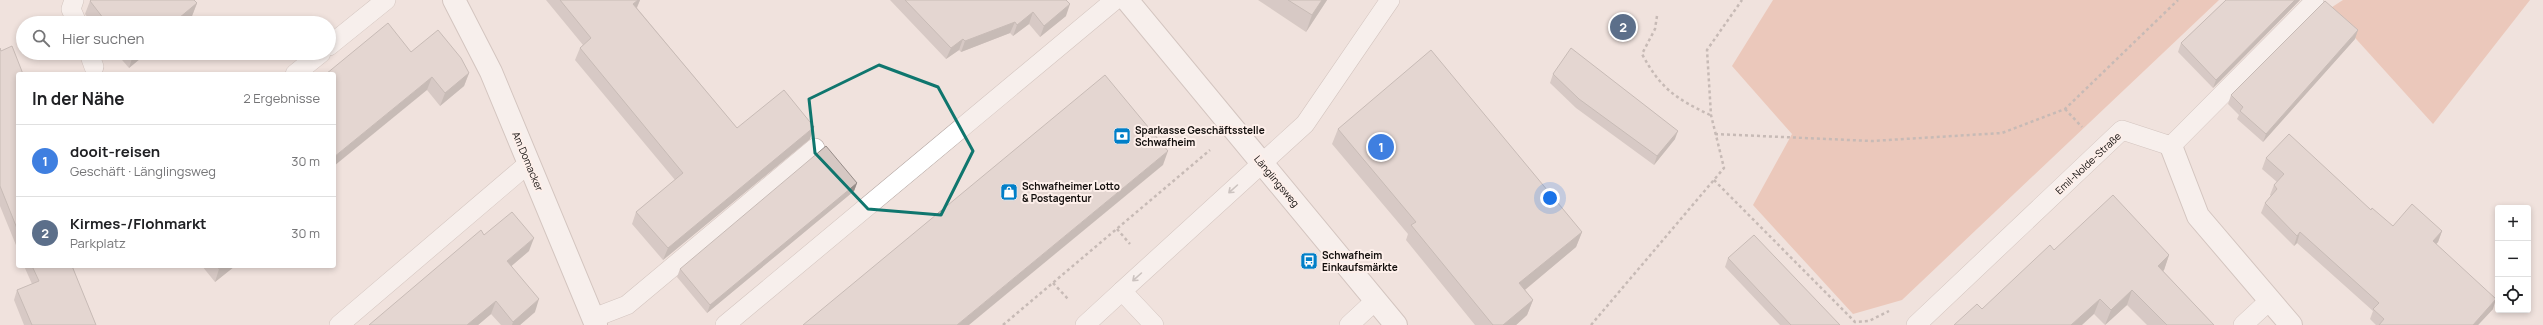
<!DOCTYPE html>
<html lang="de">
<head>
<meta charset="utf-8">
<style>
	:root { --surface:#fff; --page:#f6f6f6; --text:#202124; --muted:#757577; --line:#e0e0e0; --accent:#007fc8 }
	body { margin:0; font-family:Manrope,sans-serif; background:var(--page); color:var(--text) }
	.controls { position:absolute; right:12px; bottom:12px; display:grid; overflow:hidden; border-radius:4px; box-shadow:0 2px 6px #0003 }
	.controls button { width:36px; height:36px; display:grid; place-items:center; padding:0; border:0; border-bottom:1px solid var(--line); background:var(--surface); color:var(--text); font:20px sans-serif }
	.you { position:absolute; left:1550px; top:198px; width:14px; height:14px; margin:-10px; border:3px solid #fff; border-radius:50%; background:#1a73e8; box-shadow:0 0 0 6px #1a73e833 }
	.badge { display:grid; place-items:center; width:26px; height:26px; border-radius:50%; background:var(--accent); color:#fff; font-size:13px; font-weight:700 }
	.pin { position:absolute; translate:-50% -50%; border:2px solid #fff; box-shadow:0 1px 4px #0006 }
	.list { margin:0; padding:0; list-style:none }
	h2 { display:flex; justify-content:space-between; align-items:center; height:52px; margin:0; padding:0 16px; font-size:17px }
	h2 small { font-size:13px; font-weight:400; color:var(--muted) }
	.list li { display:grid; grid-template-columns:26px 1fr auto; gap:12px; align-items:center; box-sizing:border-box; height:72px; padding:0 16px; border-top:1px solid var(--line) }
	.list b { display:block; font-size:15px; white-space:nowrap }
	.list p { margin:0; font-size:13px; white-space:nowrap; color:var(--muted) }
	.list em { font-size:13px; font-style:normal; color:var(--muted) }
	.icon { flex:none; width:22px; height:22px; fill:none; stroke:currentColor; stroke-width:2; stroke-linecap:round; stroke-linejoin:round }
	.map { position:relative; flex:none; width:2543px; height:325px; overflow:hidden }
	.search { position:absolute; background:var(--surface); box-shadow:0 2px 6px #0003; left:16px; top:16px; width:320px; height:44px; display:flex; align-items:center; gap:10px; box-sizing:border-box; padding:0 14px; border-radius:22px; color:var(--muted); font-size:15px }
	.panel { position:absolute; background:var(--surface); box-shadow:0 2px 6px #0003; left:16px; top:72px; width:320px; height:196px; border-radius:4px }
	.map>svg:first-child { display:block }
	.green { fill:#e5a992 }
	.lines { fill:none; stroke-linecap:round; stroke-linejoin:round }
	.lane-casing { stroke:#b0a29d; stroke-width:20 }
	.street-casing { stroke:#b0a29d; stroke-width:24 }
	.path { stroke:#948b87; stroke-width:2.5; stroke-dasharray:3 3; stroke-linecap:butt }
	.lane { stroke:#fff; stroke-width:19 }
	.street { stroke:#fff; stroke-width:22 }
	.wall { fill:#b8aca8 }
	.shaded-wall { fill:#968c88 }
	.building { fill:#d6c8c3; stroke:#968c88 }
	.oneway { stroke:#a09e9d }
	.marked { fill:none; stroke:#0f766e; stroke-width:3; stroke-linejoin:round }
	.labels { text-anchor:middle; stroke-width:4; stroke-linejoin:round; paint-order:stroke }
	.poi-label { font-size:10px; font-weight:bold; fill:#110d0b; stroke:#fdefea; text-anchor:start }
	.street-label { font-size:10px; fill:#110d0b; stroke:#fdefea }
</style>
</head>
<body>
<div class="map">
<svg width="2543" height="325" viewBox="0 0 2543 325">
	<rect width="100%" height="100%" fill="#f0e2dd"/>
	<!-- green -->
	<g class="green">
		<path d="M1773,0H2219L1902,300L1853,314L1753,205L1792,134L1732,66Z"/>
		<path d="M2343,0H2530L2433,124L2329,9Z"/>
	</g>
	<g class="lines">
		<defs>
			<g id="lane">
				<path d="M74,0L71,9L77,23"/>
				<path d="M329,46L386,0"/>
				<path d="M89,53L94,67"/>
				<path d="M295,74L321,53"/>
				<path d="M593,318L627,305L815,148"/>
				<path d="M339,325L529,163"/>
				<path d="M725,325L1115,0"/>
				<path d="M1085,325L1122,291"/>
				<path d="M1154,325L1122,291L1305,124L1390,0"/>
				<path d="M1349,325L1375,301"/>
				<path d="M1916,325L2122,130L2171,146L2314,2"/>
				<path d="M2243,325L2269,301"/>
			</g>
			<g id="street">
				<path d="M454,0L491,72L596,325"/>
				<path d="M1127,0L1396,325"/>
				<path d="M2171,146L2198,216L2291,325"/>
			</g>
		</defs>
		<!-- lane casing -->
		<use href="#lane" class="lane-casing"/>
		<!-- street casing -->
		<use href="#street" class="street-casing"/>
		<!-- path -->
		<g class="path">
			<path d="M1657,16L1655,29L1642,54C1661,89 1675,98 1710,115"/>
			<path d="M2065,109L2082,127"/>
			<path d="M1715,134L1872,141L2002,133L2065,109L2178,0"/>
			<path d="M1714,180L1855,322L1869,321L1889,311"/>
			<path d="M1117,229L1130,244"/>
			<path d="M1053,283L1069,300"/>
			<path d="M1003,325L1210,150"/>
			<path d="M1591,325L1724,168L1711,115L1707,50L1742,0"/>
		</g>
		<!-- lane -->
		<use href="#lane" class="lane"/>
		<!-- street -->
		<use href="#street" class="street"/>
	</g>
	<!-- wall -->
	<g class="wall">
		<path d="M546,0H640L637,8L737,128L810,139L663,260L632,224L636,212L675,180L575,60L580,48L583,45Z"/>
		<path d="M890,0H1066V16L1040,37L1029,24L1013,36L1010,33L961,52L959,50L946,59Z"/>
		<path d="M1258,0H1327L1306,32Z"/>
		<path d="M2226,0H2300L2213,88L2178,52L2181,43Z"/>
		<path d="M90,1L197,3L192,16L184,23H92L85,14Z"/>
		<path d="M2355,39L2263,142L2237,119L2239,115L2228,104L2231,95Z"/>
		<path d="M0,48L1,51L18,74V250L0,206Z"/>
		<path d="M411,52L469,73L464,86L440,106L427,90Z"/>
		<path d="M116,53H147L129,68Z"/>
		<path d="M1553,74L1675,139L1654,165L1576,108L1550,83Z"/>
		<path d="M1338,129L1582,232L1576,247L1525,290L1533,300L1527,315L1516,325H1475L1406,240L1408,234L1332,144Z"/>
		<path d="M2266,158L2371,210L2393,226L2442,231L2438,242L2436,244L2493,309L2478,325H2376L2370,319L2373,311L2297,243L2294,246L2261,213L2265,203L2271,196L2270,195L2274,185L2277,182L2262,169Z"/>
		<path d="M857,183L854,191L707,313L677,277L680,269Z"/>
		<path d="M529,251L511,266L535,312L520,325H501L491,314L478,325H369Z"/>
		<path d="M2169,255L2164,270L2163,271L2214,325H2147L2127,305L2105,325L2094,314L1982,309Z"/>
		<path d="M1728,258L1840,325H1780L1725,267Z"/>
		<path d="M24,266H72L96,325H24L14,300L17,290L32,284Z"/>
		<path d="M199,266H235L215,282L202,266Z"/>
	</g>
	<!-- shaded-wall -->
	<g class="shaded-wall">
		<path d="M638,0H640L636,9L633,4Z"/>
		<path d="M1322,0H1327L1306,32L1312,15Z"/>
		<path d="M2295,0H2300L2213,88L2216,80Z"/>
		<path d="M197,3L192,16L184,23H173Z"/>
		<path d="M1070,4L1066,16L1040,37L1044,26Z"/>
		<path d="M1033,12L1029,24L1013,36L1017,25Z"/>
		<path d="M1015,22L1010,33L961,52L965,41Z"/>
		<path d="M2358,30L2355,39L2263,142L2266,134Z"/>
		<path d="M963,39L959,50L946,59L951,48Z"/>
		<path d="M136,53H147L129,68L133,55Z"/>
		<path d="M469,73L464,86L440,106L445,93Z"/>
		<path d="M432,77L427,90L334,166V157Z"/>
		<path d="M814,127L810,139L663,260L668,248Z"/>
		<path d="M1678,131L1675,139L1654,165L1657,156Z"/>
		<path d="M1168,151L1163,165L969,325H957Z"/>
		<path d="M857,183L854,191L707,313L710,305Z"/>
		<path d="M2442,231L2438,242L2429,252L2433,241Z"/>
		<path d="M1582,232L1576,247L1514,299L1519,283Z"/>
		<path d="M2300,232L2297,243L2294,246L2297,236Z"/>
		<path d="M534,238L529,251L502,274L507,261Z"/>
		<path d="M2169,255L2164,270L2153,281L2158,266Z"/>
		<path d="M223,266H235L215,282L219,269Z"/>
		<path d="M2132,290L2127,305L2105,325L2111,310Z"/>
		<path d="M539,299L535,312L520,325H512L513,322Z"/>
		<path d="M2100,299L2094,314L2082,325H2071Z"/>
		<path d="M2496,299L2493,309L2478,325H2473Z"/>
		<path d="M1533,300L1527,315L1516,325H1503Z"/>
		<path d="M496,301L491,314L478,325H467Z"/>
	</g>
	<!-- building -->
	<g class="building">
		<path d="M91,0H194L197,3L173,23H107L90,1Z"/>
		<path d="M560,0H638L633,4L737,128L784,90L814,127L668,248L636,212L683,173L580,48L591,38Z"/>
		<path d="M905,0H1066L1070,4L1044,26L1033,12L1017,25L1015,22L965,41L963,39L951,48Z"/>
		<path d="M1288,0H1322L1312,15Z"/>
		<path d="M2226,0H2295L2216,80L2181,43Z"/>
		<path d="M2325,1L2358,30L2266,134L2240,111L2243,107L2231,95Z"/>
		<path d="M388,23L411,52L438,30L461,58L469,73L445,93L432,77L334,157V74H326Z"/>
		<path d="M12,46L23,74H18V231L0,186V48L1,51Z"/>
		<path d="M1571,48L1678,131L1657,156L1579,99L1553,74Z"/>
		<path d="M1431,50L1582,232L1519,283L1533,300L1503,325H1493L1411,225L1416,222L1338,129Z"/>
		<path d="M132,53H136L133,55Z"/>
		<path d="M1105,75L1168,151L957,325H803Z"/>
		<path d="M2289,134L2371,210L2372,208L2393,226L2412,204L2442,231L2433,241L2496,299L2473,325H2379L2384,319L2373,309L2379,303L2300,232L2297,236L2265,203L2277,189L2274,185L2284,174L2266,158Z"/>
		<path d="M826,146L857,183L710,305L680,269Z"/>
		<path d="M2113,195L2169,255L2158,266L2214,325H2167L2132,290L2111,310L2100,299L2071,325H1954L1977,304L1982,309L2050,245L2054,250Z"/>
		<path d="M512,212L534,238L507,261L539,299L513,322L496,301L467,325H369L481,230L484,235Z"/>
		<path d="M1754,235L1840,325H1791L1728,258Z"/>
		<path d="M32,266H72L96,325H32L17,290L39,281Z"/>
		<path d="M217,266H223L219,269Z"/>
	</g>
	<!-- one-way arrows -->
	<defs><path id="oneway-shaft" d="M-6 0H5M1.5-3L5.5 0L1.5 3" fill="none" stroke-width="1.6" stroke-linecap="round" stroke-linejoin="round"/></defs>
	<g class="oneway">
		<use href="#oneway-shaft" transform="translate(1233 189) rotate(138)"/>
		<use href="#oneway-shaft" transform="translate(1137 277) rotate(138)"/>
	</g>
	<!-- marked area -->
	<path d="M0 0H2543V325H0ZM879,65L938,87L973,151L941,215L868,209L815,153L809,99Z" fill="#f0e2dd" fill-opacity=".55" fill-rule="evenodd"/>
	<path class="marked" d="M879,65L938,87L973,151L941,215L868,209L815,153L809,99Z"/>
	<!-- icons -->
	<defs>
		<symbol id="bank-square" viewBox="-11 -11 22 22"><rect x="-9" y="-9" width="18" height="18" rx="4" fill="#007fc8" stroke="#fdefea"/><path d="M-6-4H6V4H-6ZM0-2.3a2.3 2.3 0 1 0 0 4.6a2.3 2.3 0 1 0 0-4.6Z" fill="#fff"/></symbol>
		<symbol id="shop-square" viewBox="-11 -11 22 22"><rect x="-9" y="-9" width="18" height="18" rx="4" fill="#007fc8" stroke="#fdefea"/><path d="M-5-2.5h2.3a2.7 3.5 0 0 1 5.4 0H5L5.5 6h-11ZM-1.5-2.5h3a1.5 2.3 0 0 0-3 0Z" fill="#fff"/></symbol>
		<symbol id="bus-square" viewBox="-11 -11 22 22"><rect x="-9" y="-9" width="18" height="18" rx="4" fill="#007fc8" stroke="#fdefea"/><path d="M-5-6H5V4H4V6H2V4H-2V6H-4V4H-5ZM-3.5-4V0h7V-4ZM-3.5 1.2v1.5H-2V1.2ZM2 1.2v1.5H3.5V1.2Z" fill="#fff"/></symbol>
	</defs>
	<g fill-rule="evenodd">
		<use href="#bank-square" x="1112" y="126" width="20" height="20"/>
		<use href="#shop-square" x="999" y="182" width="20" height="20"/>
		<use href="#bus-square" x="1299" y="251" width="20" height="20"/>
	</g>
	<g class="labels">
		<!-- poi labels -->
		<g class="poi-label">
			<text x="1135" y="134">Sparkasse Geschäftsstelle<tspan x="1135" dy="12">Schwafheim</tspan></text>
			<text x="1022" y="190">Schwafheimer Lotto<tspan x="1022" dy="12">&amp; Postagentur</tspan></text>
			<text x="1322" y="259">Schwafheim<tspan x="1322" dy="12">Einkaufsmärkte</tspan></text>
		</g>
		<!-- street labels -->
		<g class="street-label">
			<text transform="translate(528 161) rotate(67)" y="4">Am Domacker</text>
			<text transform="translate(2088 163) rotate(-43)" y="4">Emil-Nolde-Straße</text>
			<text transform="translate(1277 181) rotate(50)" y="4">Länglingsweg</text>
		</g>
	</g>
</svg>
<div class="controls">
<button>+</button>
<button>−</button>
<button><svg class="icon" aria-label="locate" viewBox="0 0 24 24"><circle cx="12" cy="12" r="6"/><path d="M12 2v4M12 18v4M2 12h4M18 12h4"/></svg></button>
</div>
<div class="you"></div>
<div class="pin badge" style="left:1381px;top:147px;background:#3f7fe0">1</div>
<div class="pin badge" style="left:1623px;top:27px;background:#5c6f8a">2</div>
<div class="search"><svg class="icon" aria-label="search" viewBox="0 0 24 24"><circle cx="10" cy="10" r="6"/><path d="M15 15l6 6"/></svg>Hier suchen</div>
<section class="panel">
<h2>In der Nähe<small>2 Ergebnisse</small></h2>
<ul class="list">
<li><span class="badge" style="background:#3f7fe0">1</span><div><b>dooit-reisen</b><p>Geschäft · Länglingsweg</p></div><em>30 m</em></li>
<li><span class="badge" style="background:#5c6f8a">2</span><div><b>Kirmes-/Flohmarkt</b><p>Parkplatz</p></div><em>30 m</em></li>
</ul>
</section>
</div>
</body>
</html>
